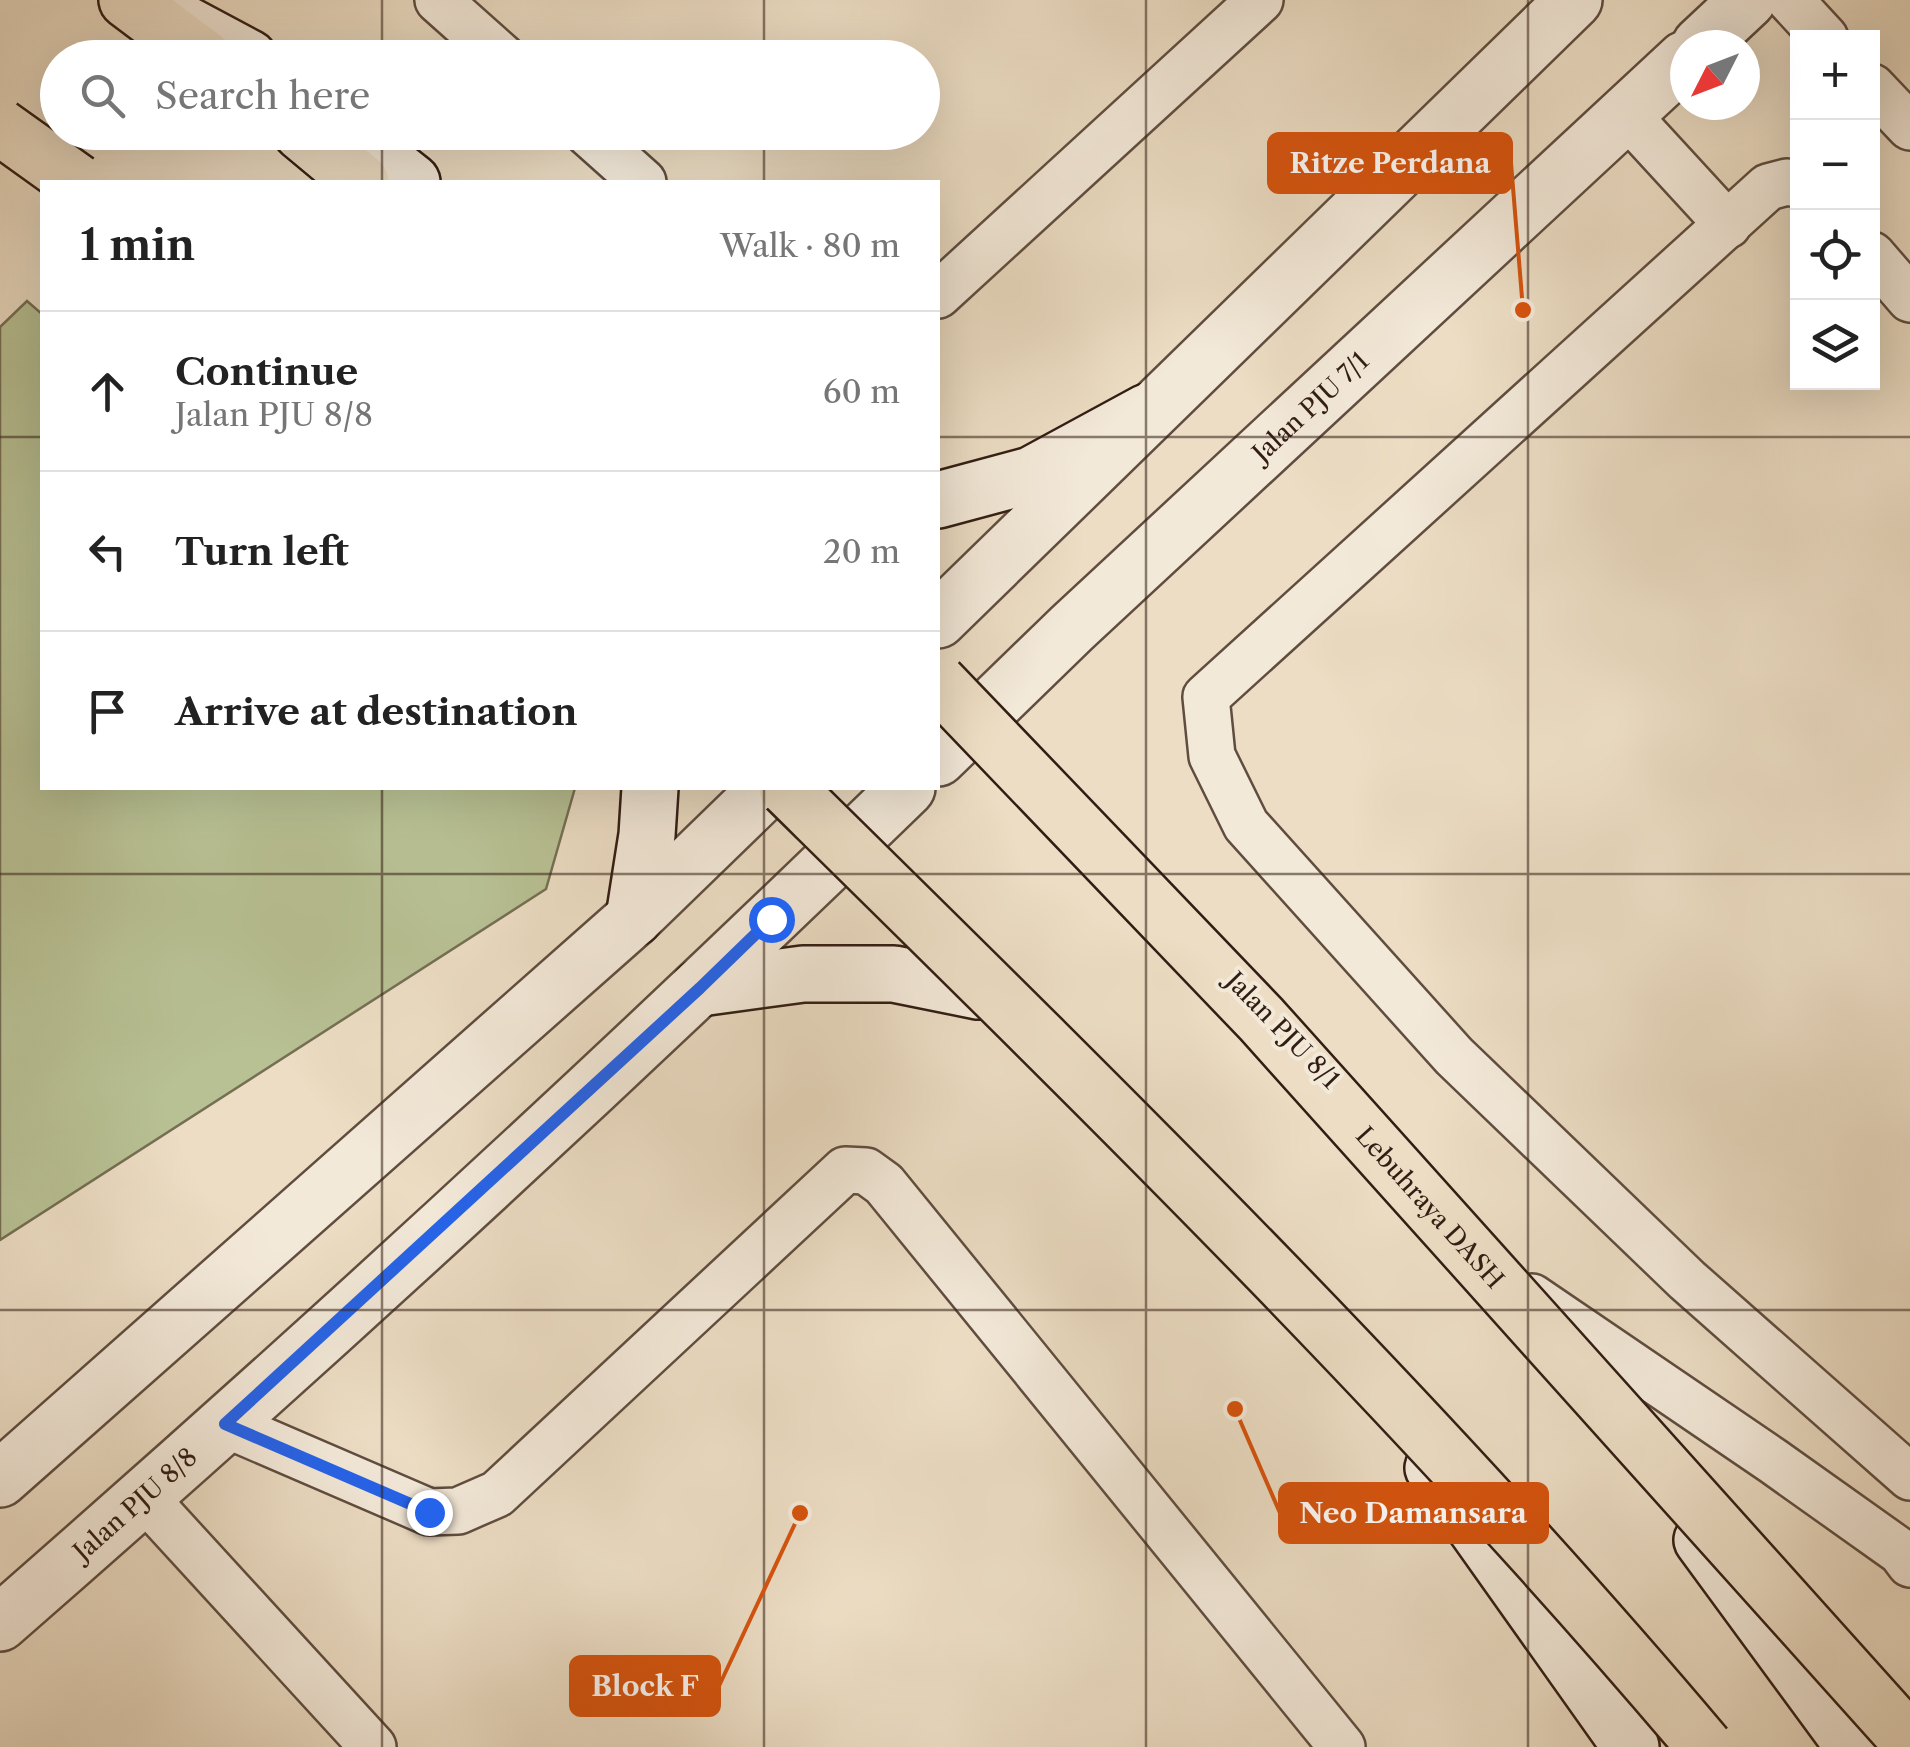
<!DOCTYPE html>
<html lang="en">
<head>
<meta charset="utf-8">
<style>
	:root { --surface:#fff; --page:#f2f2f2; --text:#222; --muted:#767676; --line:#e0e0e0 }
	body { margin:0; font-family:"Libre Caslon Text",serif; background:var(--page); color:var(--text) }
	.controls { position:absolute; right:30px; top:30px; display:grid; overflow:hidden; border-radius:0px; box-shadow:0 10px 40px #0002 }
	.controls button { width:90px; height:90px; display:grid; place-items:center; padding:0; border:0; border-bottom:2px solid var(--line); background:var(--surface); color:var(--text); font:50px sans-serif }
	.compass { position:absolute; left:1670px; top:30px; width:90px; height:90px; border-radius:50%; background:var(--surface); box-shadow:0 10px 40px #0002; rotate:228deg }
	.stop { position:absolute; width:30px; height:30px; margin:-22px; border:8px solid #2563eb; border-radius:50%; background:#fff }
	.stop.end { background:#2563eb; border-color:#fff; box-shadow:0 2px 10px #0008 }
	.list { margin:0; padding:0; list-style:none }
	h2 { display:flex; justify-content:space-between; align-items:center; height:130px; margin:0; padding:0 40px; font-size:42px }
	h2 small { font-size:32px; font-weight:400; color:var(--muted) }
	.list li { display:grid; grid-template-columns:65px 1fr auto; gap:30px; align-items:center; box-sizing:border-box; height:160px; padding:0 40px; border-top:2px solid var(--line) }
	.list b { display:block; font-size:38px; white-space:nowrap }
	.list p { margin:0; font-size:32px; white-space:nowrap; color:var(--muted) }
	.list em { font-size:32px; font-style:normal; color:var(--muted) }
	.icon { flex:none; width:55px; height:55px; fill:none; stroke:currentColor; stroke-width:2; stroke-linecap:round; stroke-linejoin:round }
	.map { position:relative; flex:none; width:1910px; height:1747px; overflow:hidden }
	.search { position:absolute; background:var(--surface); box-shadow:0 10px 40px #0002; left:40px; top:40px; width:900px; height:110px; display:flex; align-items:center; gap:25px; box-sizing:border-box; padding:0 35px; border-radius:55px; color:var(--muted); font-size:38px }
	.panel { position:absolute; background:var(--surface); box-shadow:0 10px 40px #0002; left:40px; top:180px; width:900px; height:610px; border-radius:0px }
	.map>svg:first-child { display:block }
	.green { fill:#b8c194; stroke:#756f54; stroke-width:2.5 }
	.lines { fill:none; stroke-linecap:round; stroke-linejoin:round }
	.service-casing { stroke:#604d40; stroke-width:50 }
	.tertiary-casing { stroke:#604d40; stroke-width:60 }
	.secondary-casing { stroke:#321d14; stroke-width:60 }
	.motorway-casing { stroke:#321d14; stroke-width:60 }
	.service { stroke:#f3e9d9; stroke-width:45 }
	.tertiary { stroke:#f3e9d9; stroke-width:55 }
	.secondary { stroke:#f3e9d9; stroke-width:55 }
	.motorway { stroke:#ecddc4; stroke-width:55 }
	.motorway-bridge-casing { stroke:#321d14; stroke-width:60; stroke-linecap:butt }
	.motorway-bridge { stroke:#ecddc4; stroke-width:55 }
	.route { stroke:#2563eb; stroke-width:12 }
	.grid { fill:none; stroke:#321d14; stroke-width:2.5; stroke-opacity:0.55 }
	.labels { text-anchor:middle; stroke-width:8; stroke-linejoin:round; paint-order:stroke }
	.street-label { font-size:25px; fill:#321d14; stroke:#f3e9d9 }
	.leader { fill:none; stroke:#d6530d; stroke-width:4 }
	.callout-dot { fill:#d6530d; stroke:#f3e9d9; stroke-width:4 }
	.callout { fill:#d6530d; stroke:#d6530d; stroke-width:4 }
	.callout-label { font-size:28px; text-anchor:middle; font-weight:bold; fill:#fff }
</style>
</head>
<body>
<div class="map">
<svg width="1910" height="1747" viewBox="0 0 1910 1747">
	<rect width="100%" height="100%" fill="#ecddc4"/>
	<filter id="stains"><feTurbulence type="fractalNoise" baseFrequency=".002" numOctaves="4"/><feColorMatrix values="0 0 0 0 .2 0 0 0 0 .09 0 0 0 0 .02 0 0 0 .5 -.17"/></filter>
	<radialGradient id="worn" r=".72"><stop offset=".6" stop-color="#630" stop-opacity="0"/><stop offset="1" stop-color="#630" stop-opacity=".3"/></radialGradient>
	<!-- green -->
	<path class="green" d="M27,301L42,314V788H575L546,889L0,1240V327Z"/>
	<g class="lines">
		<defs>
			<g id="service">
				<path d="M438,0L503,58"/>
				<path d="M1790,0L1825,38"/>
				<path d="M1872,87L1910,127"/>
				<path d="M1626,114L1728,225"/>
				<path d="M587,132L643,182"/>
				<path d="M1798,184L1787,182L1768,187L1206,697L1212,756L1246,825L1454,1056L1687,1280L1910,1477"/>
				<path d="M1872,255L1910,299"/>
				<path d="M938,295L1260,0"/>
				<path d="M1532,1297L1773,1461L1901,1552L1910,1564"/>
				<path d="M225,1424L429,1512L458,1511L497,1494L845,1170L866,1171L884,1184L1342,1747"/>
				<path d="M144,1497L373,1747"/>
			</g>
			<g id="tertiary">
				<path d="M1700,45L1748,0"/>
				<path d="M938,620L1574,0"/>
				<path id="s1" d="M938,758L1072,628L1685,59"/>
				<path d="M0,1479L634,918L768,788"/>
				<path id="s2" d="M0,1623C309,1353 613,1074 907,788"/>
			</g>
			<g id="secondary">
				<path d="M161,11L249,58"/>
				<path d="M349,132L412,182"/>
				<path d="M938,500L1031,475L1147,412"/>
				<path d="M634,918L647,835L650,788"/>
				<path d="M700,988L803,974H894L978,991"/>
				<path d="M1433,1468L1631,1747"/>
				<path d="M1702,1540L1854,1747"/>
			</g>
			<g id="motorway">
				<path d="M127,0L204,58"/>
				<path d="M301,132L361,182"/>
			</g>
		</defs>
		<!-- service casing -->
		<use href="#service" class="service-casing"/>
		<!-- tertiary casing -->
		<use href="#tertiary" class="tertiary-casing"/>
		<!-- secondary casing -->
		<use href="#secondary" class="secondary-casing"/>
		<!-- motorway casing -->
		<use href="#motorway" class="motorway-casing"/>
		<!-- service -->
		<use href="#service" class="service"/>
		<!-- tertiary -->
		<use href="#tertiary" class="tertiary"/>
		<!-- secondary -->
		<use href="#secondary" class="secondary"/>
		<!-- motorway -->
		<use href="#motorway" class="motorway"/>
		<defs>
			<g id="motorway-bridge">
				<path d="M0,127L77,182"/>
				<path id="s3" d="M938,682L1261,1019L1910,1742"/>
				<path d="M787,788C1102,1098 1420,1409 1705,1747"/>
			</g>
		</defs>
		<!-- motorway-bridge casing -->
		<use href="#motorway-bridge" class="motorway-bridge-casing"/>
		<!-- motorway-bridge -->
		<use href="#motorway-bridge" class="motorway-bridge"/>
	</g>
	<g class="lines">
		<!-- route -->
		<path class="route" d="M429,1512L225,1424L700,988L771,919"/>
	</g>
	<!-- grid -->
	<path class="grid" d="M382,0V58M764,0V58M1146,0V1747M1528,0V1747M382,132V182M764,132V182M0,437H42M938,437H1910M382,788V1747M764,788V1747M0,874H1910M0,1310H1910"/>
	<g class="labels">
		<!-- street labels -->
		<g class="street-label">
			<text dy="9" stroke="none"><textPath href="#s1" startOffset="512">Jalan PJU 7/1</textPath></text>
			<text transform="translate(1283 1030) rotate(46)" y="9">Jalan PJU 8/1</text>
			<text dy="9" stroke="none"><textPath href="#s3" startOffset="720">Lebuhraya DASH</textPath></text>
			<text dy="9" stroke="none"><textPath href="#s2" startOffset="180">Jalan PJU 8/8</textPath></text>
		</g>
	</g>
	<!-- callouts -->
	<path class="leader" d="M1523 310L1511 163M1235 1409L1280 1513M800 1513L719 1686"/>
	<g class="callout-dot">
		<circle cx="1523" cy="310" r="10"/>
		<circle cx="1235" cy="1409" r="10"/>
		<circle cx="800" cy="1513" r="10"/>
	</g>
	<g class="callout">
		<rect x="1269" y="134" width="242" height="58" rx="10"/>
		<rect x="1280" y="1484" width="267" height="58" rx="10"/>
		<rect x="571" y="1657" width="148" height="58" rx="10"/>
	</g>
	<g class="callout-label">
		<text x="1390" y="173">Ritze Perdana</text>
		<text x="1413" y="1523">Neo Damansara</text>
		<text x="645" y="1696">Block F</text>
	</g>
	<rect width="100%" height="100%" filter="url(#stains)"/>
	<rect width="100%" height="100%" fill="url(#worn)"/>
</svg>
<div class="controls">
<button>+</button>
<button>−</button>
<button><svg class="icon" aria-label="locate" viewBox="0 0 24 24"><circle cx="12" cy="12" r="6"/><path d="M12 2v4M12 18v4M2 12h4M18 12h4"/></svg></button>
<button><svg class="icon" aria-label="layers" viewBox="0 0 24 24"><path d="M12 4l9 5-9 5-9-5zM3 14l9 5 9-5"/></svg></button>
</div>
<svg class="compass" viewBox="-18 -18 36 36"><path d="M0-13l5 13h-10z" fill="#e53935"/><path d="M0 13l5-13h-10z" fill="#767676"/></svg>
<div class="stop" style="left:771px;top:919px"></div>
<div class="stop end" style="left:429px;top:1512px"></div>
<div class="search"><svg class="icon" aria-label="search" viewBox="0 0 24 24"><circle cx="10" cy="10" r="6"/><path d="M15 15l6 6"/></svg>Search here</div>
<section class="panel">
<h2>1 min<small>Walk · 80 m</small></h2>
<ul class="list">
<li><svg class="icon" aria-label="ahead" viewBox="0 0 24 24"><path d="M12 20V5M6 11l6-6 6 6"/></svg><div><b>Continue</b><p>Jalan PJU 8/8</p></div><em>60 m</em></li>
<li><svg class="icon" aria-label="left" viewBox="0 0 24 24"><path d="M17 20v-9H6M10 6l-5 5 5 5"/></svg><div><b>Turn left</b></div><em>20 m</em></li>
<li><svg class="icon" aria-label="arrive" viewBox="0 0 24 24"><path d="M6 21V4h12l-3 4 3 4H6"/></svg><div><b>Arrive at destination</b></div></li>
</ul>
</section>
</div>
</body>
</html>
